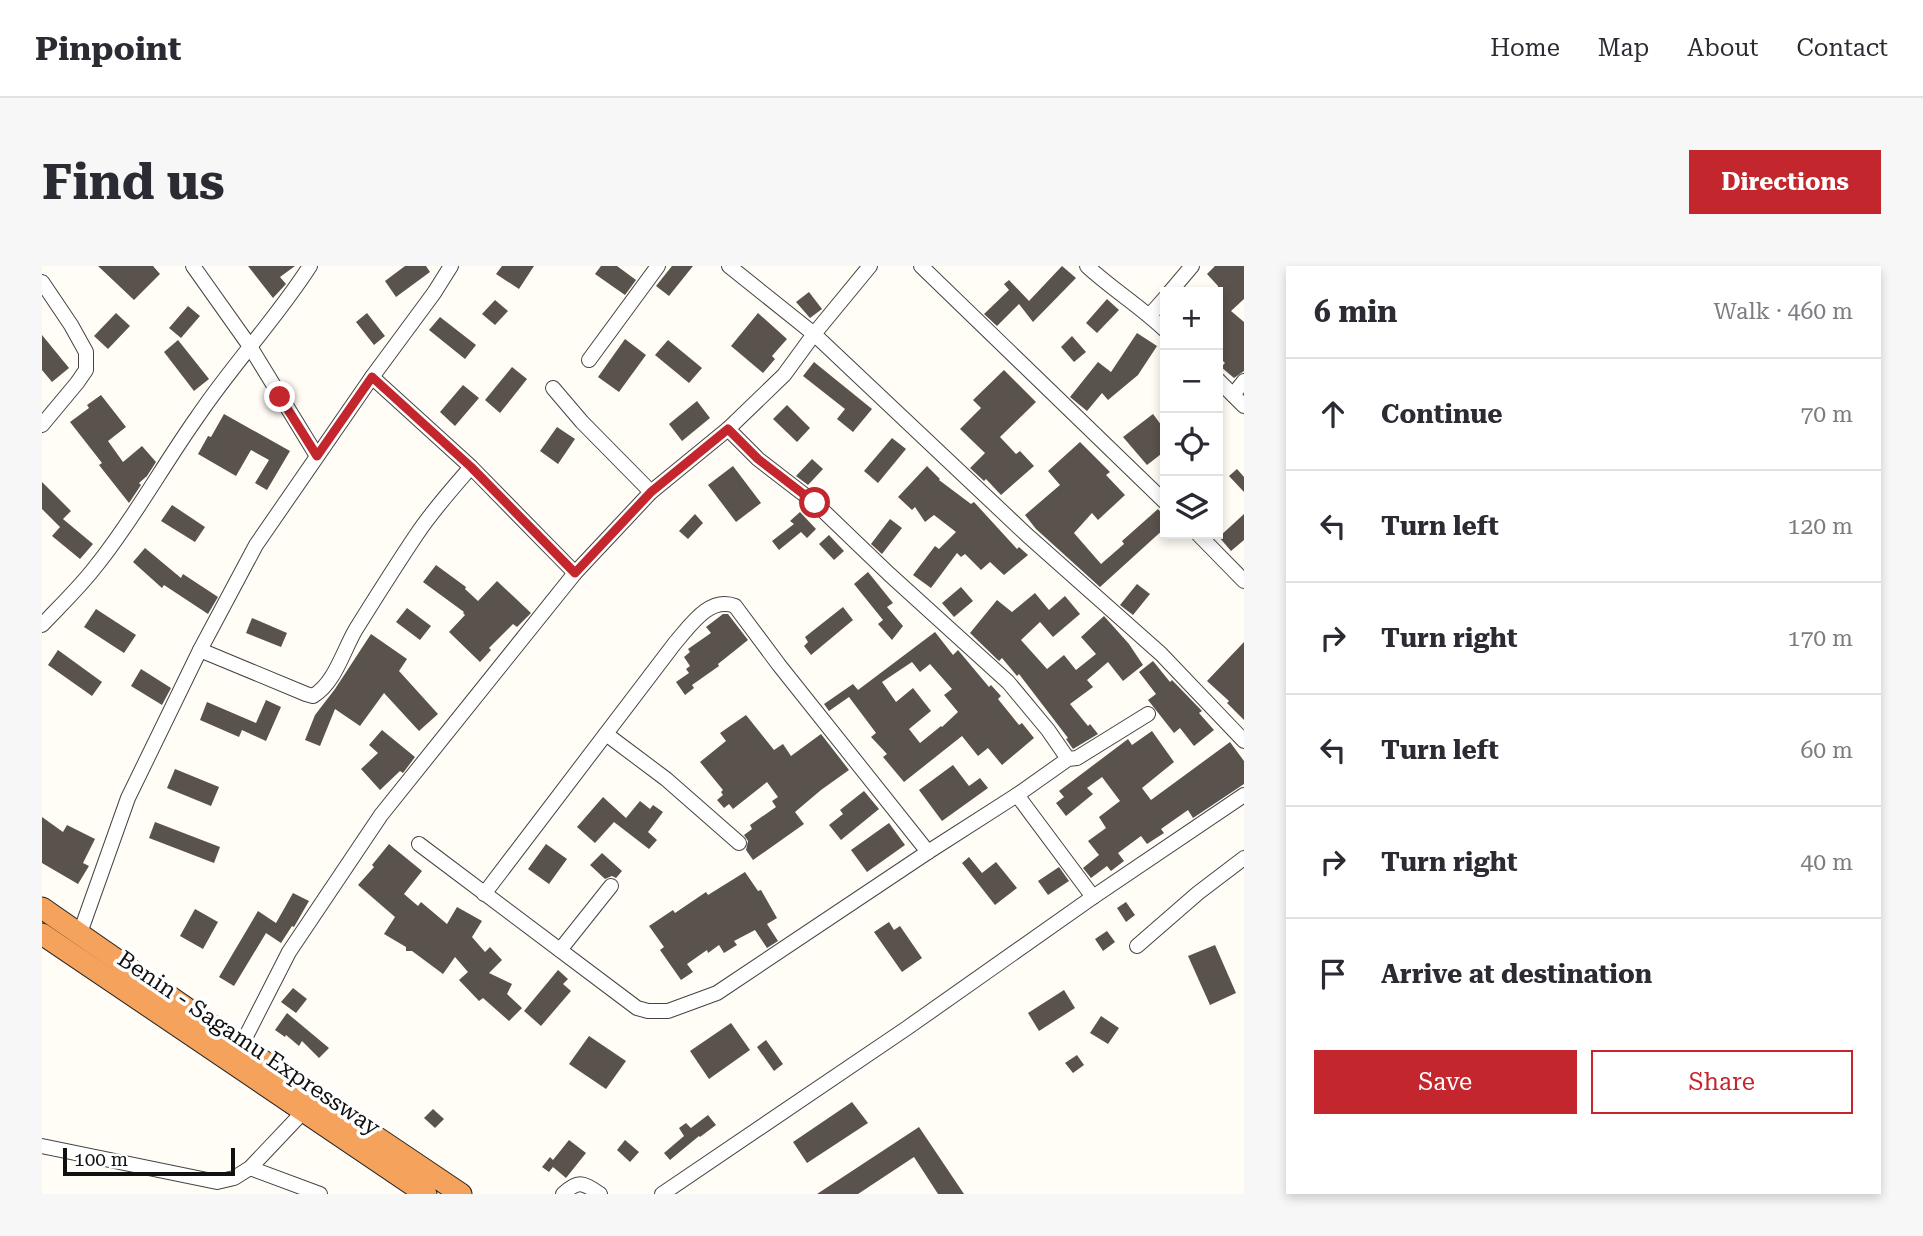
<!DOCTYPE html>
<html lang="en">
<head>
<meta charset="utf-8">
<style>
	:root { --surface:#fff; --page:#f7f7f7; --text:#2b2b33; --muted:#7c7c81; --line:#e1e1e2; --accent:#c4262e }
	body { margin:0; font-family:"Roboto Serif",serif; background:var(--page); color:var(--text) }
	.controls { position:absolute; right:21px; top:21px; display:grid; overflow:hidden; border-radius:0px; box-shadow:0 4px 10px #0003 }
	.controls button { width:63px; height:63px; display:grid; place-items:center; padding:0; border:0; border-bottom:2px solid var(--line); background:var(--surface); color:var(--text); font:35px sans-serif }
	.scale { position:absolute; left:21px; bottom:18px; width:172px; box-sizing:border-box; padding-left:7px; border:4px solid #111; border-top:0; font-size:19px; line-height:24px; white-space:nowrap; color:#111; -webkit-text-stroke:5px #fff; paint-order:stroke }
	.stop { position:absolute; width:21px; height:21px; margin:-16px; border:5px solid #c4262e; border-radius:50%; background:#fff }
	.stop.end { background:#c4262e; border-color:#fff; box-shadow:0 2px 7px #0008 }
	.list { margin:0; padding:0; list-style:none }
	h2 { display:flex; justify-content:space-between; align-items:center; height:91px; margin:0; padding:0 28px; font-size:30px }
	h2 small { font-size:23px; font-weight:400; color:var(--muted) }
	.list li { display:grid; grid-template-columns:46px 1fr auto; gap:21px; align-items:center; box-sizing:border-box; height:112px; padding:0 28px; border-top:2px solid var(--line) }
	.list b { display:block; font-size:26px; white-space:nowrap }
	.list em { font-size:23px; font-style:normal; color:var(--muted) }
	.actions { display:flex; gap:14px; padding:21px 28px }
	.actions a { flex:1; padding:16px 0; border:2px solid var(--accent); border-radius:0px; text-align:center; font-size:24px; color:var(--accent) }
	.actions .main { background:var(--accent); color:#fff }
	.icon { flex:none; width:38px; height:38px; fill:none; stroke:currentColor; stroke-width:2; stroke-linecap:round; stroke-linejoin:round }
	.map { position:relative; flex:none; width:1202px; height:928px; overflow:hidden; border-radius:0px }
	header { display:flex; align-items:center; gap:42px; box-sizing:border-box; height:98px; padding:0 35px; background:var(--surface); border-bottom:2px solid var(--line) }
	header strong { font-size:33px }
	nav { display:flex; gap:38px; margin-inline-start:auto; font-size:24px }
	.intro { display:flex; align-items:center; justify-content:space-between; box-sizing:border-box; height:168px; padding:0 42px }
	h1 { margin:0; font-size:49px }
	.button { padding:18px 32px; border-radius:0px; background:var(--accent); color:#fff; font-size:24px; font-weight:700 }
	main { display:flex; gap:42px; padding:0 42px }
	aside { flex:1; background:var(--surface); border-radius:0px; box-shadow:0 4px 10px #0003 }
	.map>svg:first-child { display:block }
	.building { fill:#5a524d; fill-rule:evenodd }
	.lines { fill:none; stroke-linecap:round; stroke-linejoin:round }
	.minor-casing { stroke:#444; stroke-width:16 }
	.highway-casing { stroke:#222; stroke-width:23 }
	.minor { stroke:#fff; stroke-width:14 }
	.highway { stroke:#f5a25d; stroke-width:21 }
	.route { stroke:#c4262e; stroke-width:9 }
	.labels { text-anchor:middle; stroke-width:7; stroke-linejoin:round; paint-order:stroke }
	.street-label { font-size:23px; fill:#111; stroke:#fff }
</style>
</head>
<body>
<header>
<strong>Pinpoint</strong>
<nav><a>Home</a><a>Map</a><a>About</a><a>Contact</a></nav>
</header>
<div class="intro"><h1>Find us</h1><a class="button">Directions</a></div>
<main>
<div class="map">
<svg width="1202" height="928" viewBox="0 0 1202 928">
	<rect width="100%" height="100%" fill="#fffdf5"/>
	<!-- building -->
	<g class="building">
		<path d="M56,0H111L118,8L92,34Z"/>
		<path d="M206,0H253L238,11L244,18L231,32Z"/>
		<path d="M363,0H384L388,6L354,31L343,15Z"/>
		<path d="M460,0H492L477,23L454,8Z"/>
		<path d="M559,0H575L594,14L583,29L553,8Z"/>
		<path d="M630,0H651L627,30L614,20Z"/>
		<path d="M1020,0L1034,12L991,56L977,38L955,60L942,48L967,24L962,18L967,14L987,35Z"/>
		<path d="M1173,0H1202V33L1189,45L1202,56V105L1192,112L1179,101L1183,97L1176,90V20L1165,8Z"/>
		<path d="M767,26L780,43L768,52L754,36Z"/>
		<path d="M1065,33L1077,44L1055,67L1044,57Z"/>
		<path d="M453,34L466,45L453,59L440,48Z"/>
		<path d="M146,40L158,50L139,72L127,62Z"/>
		<path d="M74,47L88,60L66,83L52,70Z"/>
		<path d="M325,47L343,70L332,79L314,56Z"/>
		<path d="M716,47L745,73L730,90L733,93L721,107L689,80Z"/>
		<path d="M398,51L434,79L423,93L387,64Z"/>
		<path d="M1095,67L1115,80L1096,109L1066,134L1060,127L1045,145L1028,131L1056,96L1069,106Z"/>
		<path d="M0,69L27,102L10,116L0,104Z"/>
		<path d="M1030,70L1044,86L1032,96L1019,81Z"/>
		<path d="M583,73L604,89L577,126L556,111Z"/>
		<path d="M136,74L167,113L152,125L122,86Z"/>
		<path d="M626,74L660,102L647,117L613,89Z"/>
		<path d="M772,96L830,143L811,166L795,153L803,143L761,110Z"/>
		<path d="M470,101L485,113L458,147L443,134Z"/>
		<path d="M962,104L994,136L958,171L974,188L978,185L992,200L959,229L944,213L942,215L928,202L943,187L918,163L939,142L931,134Z"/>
		<path d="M421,119L437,132L413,160L398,146Z"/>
		<path d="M59,129L84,161L66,175L81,196L100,180L114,196L105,210L97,217L99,219L87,237L57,199L60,197L28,156L47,142L45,139Z"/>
		<path d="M655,135L668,152L640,175L627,158Z"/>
		<path d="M745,139L768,162L755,176L731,153Z"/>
		<path d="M182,148L248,185L225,224L213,217L227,194L209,184L194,210L156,188L166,170L169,171Z"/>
		<path d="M1111,148L1123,164V185L1105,199L1081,171Z"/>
		<path d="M515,161L533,173L516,198L498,185Z"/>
		<path d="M850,172L864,183L836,217L822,205Z"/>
		<path d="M1038,176L1068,206L1064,209L1083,229L1056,254L1050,247L1032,267L1059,298L1082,278L1080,275L1116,243L1123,251V262L1058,321L994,263L983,249L1018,219L1006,205Z"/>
		<path d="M770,193L781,203L766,219L754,210Z"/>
		<path d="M691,200L719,237L694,256L666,219Z"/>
		<path d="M885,200L898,213L897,214L929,238L932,236L975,283L977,281L986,289L962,309L948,296L939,304L923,288L919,291L915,287L889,322L871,309L893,280L897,283L914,266L892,249L883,256L873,241L870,244L856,231Z"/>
		<path d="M1195,203L1202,211V226L1187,210Z"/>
		<path d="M0,216L29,245L21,253L51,278L38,293L10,270L18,261L0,243Z"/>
		<path d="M130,239L163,261L153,276L119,255Z"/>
		<path d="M758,246L774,263L765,272L759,266L737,284L730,275L752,258L748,255Z"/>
		<path d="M653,248L661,257L646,273L637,265Z"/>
		<path d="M1202,248V274L1189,285L1177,271Z"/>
		<path d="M848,253L860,262L840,288L829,278Z"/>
		<path d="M787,269L802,285L792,294L777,278Z"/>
		<path d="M103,282L139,312L141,308L176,331L166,348L122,319L120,322L91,296Z"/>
		<path d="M394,299L424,321L423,323L436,335L455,315L489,347L475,361L471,358L447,382L449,384L438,396L407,366L423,349L421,347L422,346L381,316Z"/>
		<path d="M826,306L851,337L845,341L861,360L850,374L836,358L841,354L812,318Z"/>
		<path d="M1095,318L1108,328L1091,349L1078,339Z"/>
		<path d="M919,321L931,335L912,351L900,337Z"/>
		<path d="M993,327L1007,344L1023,330L1038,348L1011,371L998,356L979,374L1005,403L1022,389L1034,404L1054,388L1039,371L1062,350L1087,378L1101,399L1081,415L1066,396L1045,414L1051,421L1028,438L1046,460L1048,458L1056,468L1031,483L1024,473L1026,472L977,408L975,410L960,392L957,395L928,367L955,334L970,346Z"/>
		<path d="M801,341L811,354L769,389L762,380L766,376L763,371Z"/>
		<path d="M365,342L389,360L378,374L354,356Z"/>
		<path d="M54,343L94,369L82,387L42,361Z"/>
		<path d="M681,348H686L706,374L676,398L677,400L650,419L652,422L643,429L634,416L647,407L644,403L648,400L642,391L648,386L646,383L669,367L664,361Z"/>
		<path d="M210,352L245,367L239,381L204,367Z"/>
		<path d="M893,366L911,389L916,384L947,421L949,419L959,430L956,433L977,459L980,457L992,472L960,499L946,482L936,490L920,470L862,516L841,491L845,488L829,471L834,467L807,431L787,445L782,438L811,418L816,424ZM870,396L878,406L888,398L910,423L902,429L916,446L900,461L899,460L878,477L867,463L889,445L871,422L854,436L840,416Z"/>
		<path d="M329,368L365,393L357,405L396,448L377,465L342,427L318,460L293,443L278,480L263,474L273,449L293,423Z"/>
		<path d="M1202,376V454L1185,437L1187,435L1165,415Z"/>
		<path d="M16,384L60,416L50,430L6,399Z"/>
		<path d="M1111,395L1128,416L1130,414L1160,445L1157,447L1172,464L1152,480L1138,462L1132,467L1106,434L1114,428L1097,406Z"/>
		<path d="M99,403L129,422L120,439L89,420Z"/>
		<path d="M224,434L239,441L224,475L200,464L197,471L158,454L165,436L214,457Z"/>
		<path d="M704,449L732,484L741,478L749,490L779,468L807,504L779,524L753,546L762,558L711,594L704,584L706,575L702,569L710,563L708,559L734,541L730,535L736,531L725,516L691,543L687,538L682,542L675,534L681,529L679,526L681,524L658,496L684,475L678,467Z"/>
		<path d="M340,464L373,491L361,507L358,505L338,524L319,503L336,487L327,479Z"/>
		<path d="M1110,465L1132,496L1100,522L1109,534L1188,476L1202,495V518L1151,552L1146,544L1119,563L1122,567L1105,578L1099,570L1076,587L1082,595L1069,605L1065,600L1049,612L1041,602L1057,589L1046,575L1064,562L1057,551L1078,535L1060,511L1045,522L1051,528L1024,550L1014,537L1022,531L1017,525L1086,473L1090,479Z"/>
		<path d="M911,499L927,520L938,512L946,522L900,555L877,524Z"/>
		<path d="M133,503L177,521L169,540L125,522Z"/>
		<path d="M822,525L837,543L799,574L787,559L801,548L798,544Z"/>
		<path d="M561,531L584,552L598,535L608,543L611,539L621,546L606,566L615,574L607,583L572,556L553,577L535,561Z"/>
		<path d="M0,551L21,566L25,559L53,573L41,597L47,600L36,618L0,597Z"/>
		<path d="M113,556L178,581L172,597L107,572Z"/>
		<path d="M847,557L863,579L825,606L809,584Z"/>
		<path d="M347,578L380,605L362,628L376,640L379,636L405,658L415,641L440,655L430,671L443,686L448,681L460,694L447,707L470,718L465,728L480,742L467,755L441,732L437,735L417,714L426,706L413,691L401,708L370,685H364V681L342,668L353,651L316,619L332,601L330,599Z"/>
		<path d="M504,578L525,593L507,618L486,603Z"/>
		<path d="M560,587L580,605L574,612L570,610L563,613L548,599Z"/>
		<path d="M927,591L940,607L954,596L975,622L953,639L920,597Z"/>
		<path d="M1017,601L1027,615L1006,629L996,615Z"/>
		<path d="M703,606L716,625L719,624L735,652L725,658L736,675L725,682L713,664L692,675L695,679L682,687L677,679L666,687L665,684L645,698L651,706L639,714L618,684L622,681L607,660L631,644L633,647L664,626L666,629Z"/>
		<path d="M251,627L267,635L252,661L250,660L239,677L224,667L192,720L177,711L216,645L234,657Z"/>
		<path d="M1084,636L1093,649L1084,656L1075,642Z"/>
		<path d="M153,643L176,656L161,683L138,670Z"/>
		<path d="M847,656L852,664L858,660L880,692L860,706L832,666Z"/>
		<path d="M1065,665L1073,676L1061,685L1053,673Z"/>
		<path d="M1173,679L1194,727L1168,739L1146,690Z"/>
		<path d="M516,704L526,713L521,718L529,725L499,760L482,745Z"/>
		<path d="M251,722L265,733L254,747L239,736Z"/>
		<path d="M1022,724L1033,742L997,765L986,747Z"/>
		<path d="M245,747L287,782L277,792L260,775L257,780L244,769L243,771L233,764Z"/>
		<path d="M1059,750L1077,762L1066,778L1048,767Z"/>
		<path d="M689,757L708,784L667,813L648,785Z"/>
		<path d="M547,770L584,795L564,823L527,798Z"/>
		<path d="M724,774L741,798L732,805L715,781Z"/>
		<path d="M1035,789L1042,799L1031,807L1023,797Z"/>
		<path d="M810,836L826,857L765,897L751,876Z"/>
		<path d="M391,843L402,853L393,862L382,852Z"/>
		<path d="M666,849L674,859L658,871L657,870L628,894L622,887L642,870L637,862L644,857L649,862Z"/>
		<path d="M877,861L922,928H896L872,891L816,928H775Z"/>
		<path d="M527,874L544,887L524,912L511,901L507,906L500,901L508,891L511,894Z"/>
		<path d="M583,874L597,886L588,896L575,884Z"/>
	</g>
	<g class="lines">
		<defs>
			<g id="minor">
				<path d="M151,0L207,79L275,190"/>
				<path d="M687,0L772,68L985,269L1119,388L1202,475"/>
				<path d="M879,0L1123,236"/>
				<path d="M1045,0C1070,23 1099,41 1123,64"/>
				<path d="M0,16L29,59L44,86V104L35,117L0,159"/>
				<path d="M1128,26L1150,0"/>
				<path d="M1108,49L1123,32"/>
				<path d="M547,94L616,0"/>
				<path d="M330,111L429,201L533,307"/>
				<path d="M1176,114L1202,140"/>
				<path d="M511,122L540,156L609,226"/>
				<path d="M1191,129L1202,115"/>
				<path d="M686,163L716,193L773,237L847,308L966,416L1006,464L1026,493"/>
				<path d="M1156,268L1202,315"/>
				<path d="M0,359C18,340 38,321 54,300C92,253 121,199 156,150C191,98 234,53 268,0"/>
				<path d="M158,384L264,428L271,430C293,417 301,385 314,363C334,331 354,299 375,268C391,244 410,223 429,201"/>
				<path d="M564,468L624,513L697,577"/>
				<path d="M377,578L595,742L606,745H626L675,727L886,586L975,529"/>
				<path d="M442,628L633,377C648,360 667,330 693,340L737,399L886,586"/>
				<path d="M1051,631L975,529L1026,493L1035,492L1106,448"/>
				<path d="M38,667L86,532L158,384L214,279L330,111L392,27L409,0"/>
				<path d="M1095,680L1156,627L1202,592"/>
				<path d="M518,684L569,620"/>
				<path d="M199,780L247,686L339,549L533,307L609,226L686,163L742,109L772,68L828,0"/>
				<path d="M0,880L175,916L192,912L208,902L262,845"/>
				<path d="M208,902L278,928"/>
				<path d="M521,928C537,913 541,917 558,928"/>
				<path d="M620,928L865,762L1051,631L1202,529"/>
			</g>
			<g id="highway">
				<path d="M0,642L199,780L419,928"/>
				<path d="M0,668L384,928"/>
			</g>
		</defs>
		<!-- minor casing -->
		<use href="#minor" class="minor-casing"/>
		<!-- highway casing -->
		<use href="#highway" class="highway-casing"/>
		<!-- minor -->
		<use href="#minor" class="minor"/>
		<!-- highway -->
		<use href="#highway" class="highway"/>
	</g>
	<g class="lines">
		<!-- route -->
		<path class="route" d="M238,131L275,190L330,111L429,201L533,307L609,226L686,163L716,193L773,237"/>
	</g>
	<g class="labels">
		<!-- street labels -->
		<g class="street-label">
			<text transform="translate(207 777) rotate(34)" y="8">Benin - Sagamu Expressway</text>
		</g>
	</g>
</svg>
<div class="controls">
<button>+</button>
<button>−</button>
<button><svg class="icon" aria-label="locate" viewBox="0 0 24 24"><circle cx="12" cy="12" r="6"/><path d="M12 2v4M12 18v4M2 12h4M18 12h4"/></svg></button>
<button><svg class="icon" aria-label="layers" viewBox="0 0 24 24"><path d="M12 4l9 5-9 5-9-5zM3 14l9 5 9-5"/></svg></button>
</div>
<div class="scale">100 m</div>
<div class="stop" style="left:773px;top:237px"></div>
<div class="stop end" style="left:238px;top:131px"></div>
</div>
<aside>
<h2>6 min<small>Walk · 460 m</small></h2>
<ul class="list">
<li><svg class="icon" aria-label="ahead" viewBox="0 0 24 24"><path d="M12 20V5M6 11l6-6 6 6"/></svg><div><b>Continue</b></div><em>70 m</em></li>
<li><svg class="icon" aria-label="left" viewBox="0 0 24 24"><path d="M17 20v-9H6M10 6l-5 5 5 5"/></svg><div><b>Turn left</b></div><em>120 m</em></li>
<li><svg class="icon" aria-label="right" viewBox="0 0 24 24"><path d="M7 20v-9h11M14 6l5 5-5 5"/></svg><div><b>Turn right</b></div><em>170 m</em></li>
<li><svg class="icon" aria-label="left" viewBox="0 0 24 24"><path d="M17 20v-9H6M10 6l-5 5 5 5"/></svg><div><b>Turn left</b></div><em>60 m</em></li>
<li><svg class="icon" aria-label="right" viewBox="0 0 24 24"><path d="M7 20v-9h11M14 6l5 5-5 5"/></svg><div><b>Turn right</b></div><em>40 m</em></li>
<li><svg class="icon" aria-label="arrive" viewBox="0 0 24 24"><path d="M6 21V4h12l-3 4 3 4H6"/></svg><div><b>Arrive at destination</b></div></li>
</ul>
<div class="actions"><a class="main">Save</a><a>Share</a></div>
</aside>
</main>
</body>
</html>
